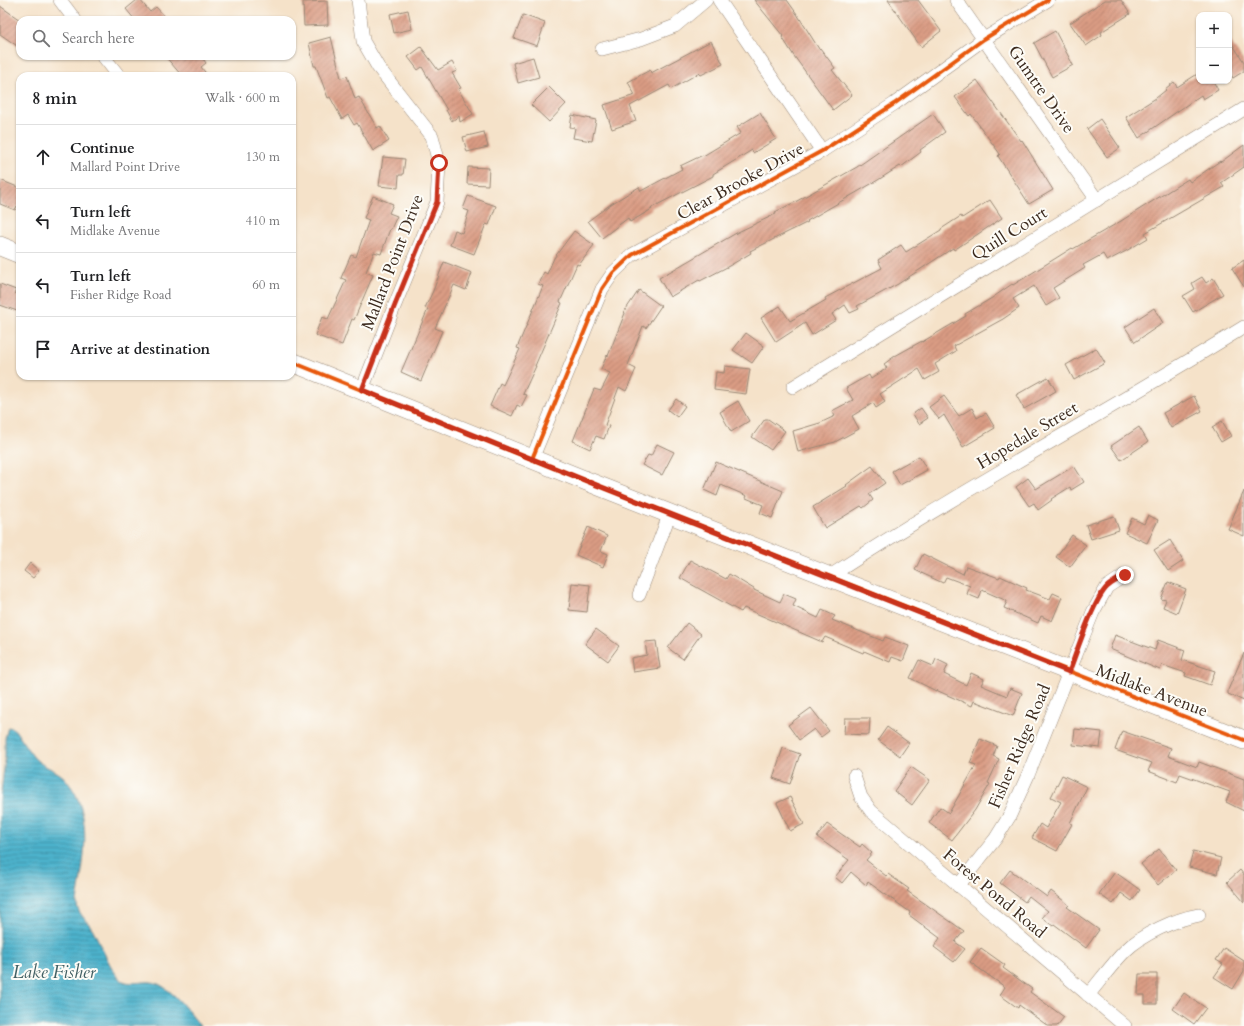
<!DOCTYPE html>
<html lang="en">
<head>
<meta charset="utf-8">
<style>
	:root { --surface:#fff; --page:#f6f6f6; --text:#202124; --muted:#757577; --line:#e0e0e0 }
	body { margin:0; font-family:Cardo,serif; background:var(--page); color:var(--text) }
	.controls { position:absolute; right:12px; top:12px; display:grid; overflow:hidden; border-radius:8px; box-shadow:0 1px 3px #0004 }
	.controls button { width:36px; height:36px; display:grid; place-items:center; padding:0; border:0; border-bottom:1px solid var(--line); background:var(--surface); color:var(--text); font:20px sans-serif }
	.stop { position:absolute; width:12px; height:12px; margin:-9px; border:3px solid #c8321e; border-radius:50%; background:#fff }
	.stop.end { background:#c8321e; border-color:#fff; box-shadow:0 1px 4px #0008 }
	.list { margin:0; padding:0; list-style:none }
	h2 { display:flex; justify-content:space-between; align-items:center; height:52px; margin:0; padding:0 16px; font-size:17px }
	h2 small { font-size:13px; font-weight:400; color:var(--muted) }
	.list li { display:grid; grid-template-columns:26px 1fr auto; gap:12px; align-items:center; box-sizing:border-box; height:64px; padding:0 16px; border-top:1px solid var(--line) }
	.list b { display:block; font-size:15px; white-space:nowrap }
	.list p { margin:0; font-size:13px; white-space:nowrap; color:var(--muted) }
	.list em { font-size:13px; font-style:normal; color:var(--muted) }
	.icon { flex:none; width:22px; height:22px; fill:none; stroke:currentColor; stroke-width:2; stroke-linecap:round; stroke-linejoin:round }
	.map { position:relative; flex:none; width:1244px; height:1026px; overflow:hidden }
	.search { position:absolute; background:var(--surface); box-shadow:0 1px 3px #0004; left:16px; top:16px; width:280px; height:44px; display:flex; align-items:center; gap:10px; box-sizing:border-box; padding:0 14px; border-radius:12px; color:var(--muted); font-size:15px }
	.panel { position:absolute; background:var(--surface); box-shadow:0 1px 3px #0004; left:16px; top:72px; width:280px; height:308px; border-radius:12px }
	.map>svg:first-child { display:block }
	.water { fill:url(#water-rules); stroke:#446e75 }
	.building { fill:url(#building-hatch) }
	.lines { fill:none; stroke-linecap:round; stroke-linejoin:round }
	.street-casing { stroke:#988674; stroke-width:14 }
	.secondary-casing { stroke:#988674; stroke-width:20 }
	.street { stroke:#fff; stroke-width:13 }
	.secondary { stroke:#fff; stroke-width:19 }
	.cycleway-casing { stroke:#fdfcf7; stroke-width:6 }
	.cycleway { stroke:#e8590c; stroke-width:4 }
	.route { stroke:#c8321e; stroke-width:5 }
	.labels { text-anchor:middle; stroke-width:4; stroke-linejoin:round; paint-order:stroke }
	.street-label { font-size:17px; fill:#3b2a1e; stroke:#fdfcf7 }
	.water-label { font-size:18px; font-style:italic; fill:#426064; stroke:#fdfcf7 }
</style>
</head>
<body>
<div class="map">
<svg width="1244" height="1026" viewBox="0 0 1244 1026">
	<defs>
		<pattern id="water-rules" width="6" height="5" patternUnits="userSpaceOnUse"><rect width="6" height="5" fill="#4db2cc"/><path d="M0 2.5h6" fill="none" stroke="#4191a5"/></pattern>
		<pattern id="building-hatch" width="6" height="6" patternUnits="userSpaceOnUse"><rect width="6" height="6" fill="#da9c84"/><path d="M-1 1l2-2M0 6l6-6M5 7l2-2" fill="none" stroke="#b27f6b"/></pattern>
	</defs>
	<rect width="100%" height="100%" fill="#fdfcf7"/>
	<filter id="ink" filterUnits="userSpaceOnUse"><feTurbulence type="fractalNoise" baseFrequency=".025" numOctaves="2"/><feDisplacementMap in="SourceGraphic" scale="8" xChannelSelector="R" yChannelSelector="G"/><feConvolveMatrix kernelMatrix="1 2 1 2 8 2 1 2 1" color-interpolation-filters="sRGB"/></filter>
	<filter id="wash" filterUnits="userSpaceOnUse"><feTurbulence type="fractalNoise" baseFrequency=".012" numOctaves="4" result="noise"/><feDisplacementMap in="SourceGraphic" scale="16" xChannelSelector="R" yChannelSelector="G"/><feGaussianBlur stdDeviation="0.9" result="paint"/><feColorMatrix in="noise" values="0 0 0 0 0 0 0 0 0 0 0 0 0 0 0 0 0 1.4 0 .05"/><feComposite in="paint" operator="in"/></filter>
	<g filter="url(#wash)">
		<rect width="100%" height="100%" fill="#f5e2c9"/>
		<!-- water -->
		<path class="water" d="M8,727L12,728L15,730C21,738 32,758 39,762C48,769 60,771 67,781C95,815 83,863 77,902C77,905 77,908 79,911C82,917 88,922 92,928C99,940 112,975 123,981C132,985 142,981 151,982C168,983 190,1013 200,1026H0V801L5,759V738Z"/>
		<g id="blocks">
			<!-- building -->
			<g class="building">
				<path d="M137,0H140L150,12L156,7L168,20H135L126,9Z"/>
				<path d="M754,0H787L797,14L819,49L820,48L835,68L832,70L852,95L833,110L794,56L782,37L783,36Z"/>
				<path d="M888,0H918L941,31L921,47Z"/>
				<path d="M1105,0H1121L1130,14L1101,32L1102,35L1086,46L1070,23Z"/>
				<path d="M327,1L328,25L304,26L303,2Z"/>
				<path d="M0,6L20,20V48L0,34Z"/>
				<path d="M408,10L412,29L394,33L390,14Z"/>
				<path d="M523,15L545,23L537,46L514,38Z"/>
				<path d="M1055,31L1073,65L1052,77L1034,43Z"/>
				<path d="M331,37L341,78L347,76L355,99L359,97L377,128L380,126L389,141L373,151L357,123L354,125L348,115L342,119L330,97L328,98L316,66H314L309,43Z"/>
				<path d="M1229,39L1244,62V71L1233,78L1229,72Z"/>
				<path d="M711,41L723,64L701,75L699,73L671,89L669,85L630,106L636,121L612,129L604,105L635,95L628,82L650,70L651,73Z"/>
				<path d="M421,47L438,70L452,62L457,71L452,73L461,88L458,89L473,114L460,122L459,116L452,121L446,110H447L422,67L418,70L408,57Z"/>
				<path d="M165,56H201L206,63L201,67L208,76H182Z"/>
				<path d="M533,57L539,77L518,83L513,63Z"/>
				<path d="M1199,73V81H1213L1218,90L1203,99L1201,95L1139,138L1126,117L1156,98L1166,90L1165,89L1174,82L1177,87Z"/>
				<path d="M977,80L1021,141L1022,140L1053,190L1029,204L998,156L1000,154L971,114L969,116L955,97Z"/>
				<path d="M549,87L566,104L549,122L531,105Z"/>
				<path d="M760,113L776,139L753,153L752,150L713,174V176L651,208L652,209L630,222L628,218L602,238L588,221L611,204L639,187L641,191L682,169L680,166L703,155V156L741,133L737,127Z"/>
				<path d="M933,114L945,132L920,150L921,152L901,167L900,166L878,180L807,221L808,222L750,251L751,253L729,266L700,281L699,280L670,297L659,278L738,232L776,214L775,212L797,201L857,167Z"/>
				<path d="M572,115L596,120L592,141L573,138L575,128L570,127Z"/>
				<path d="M1100,119L1120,148L1107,157L1087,129Z"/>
				<path d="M484,132L488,147L467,152L463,137Z"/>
				<path d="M1244,145V167L1221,183L1224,187L1145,233L1148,238L1126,251L1107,261L1103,254L1083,265L1085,268L1053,288L1059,298L1046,306L1034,286L1013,299L1019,308L1003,319L954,346L956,351L935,364L939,372L925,380L919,369L880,394L885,402L876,408L873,403L852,416L859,429L835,442L798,452L793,431L820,423L835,416L832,411L853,400L846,388L869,375L871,379L887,368L884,364L895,356L922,341V342L966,316L965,314L992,298L1012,284L1013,285L1072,248L1073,249L1121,221L1188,179L1190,182L1220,161L1221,162Z"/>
				<path d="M383,157L405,159L403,175H399L398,188L379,186Z"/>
				<path d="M468,167L489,168L488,185L467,184Z"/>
				<path d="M0,180L20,188V208L17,206L15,210L0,204Z"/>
				<path d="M373,196L393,204L389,213L397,216L391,229H390L381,254L374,252L366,272L373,275L354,320L352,319L342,345L315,335L322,317L328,319L346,280L341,278L351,255L356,257L369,220L364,218Z"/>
				<path d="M468,196L496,206L489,225L486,224L474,254L450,245L455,230L462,233L469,211L463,209Z"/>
				<path d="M990,200L1002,218L954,250L953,248L898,284L857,306L859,309L850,313L845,305L832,314L836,320L812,335L805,323L776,342L761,318L780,306L790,321L826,300L825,298L882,268L878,260L901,245L906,252L941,230V229L961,216L962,218Z"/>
				<path d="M574,231L594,245L579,265L577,264L560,302L562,303L535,366H536L523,394L527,395L521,407L517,405L512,416L490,406L500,383L503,385L520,349L517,348L543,286L538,284L544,272L547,274L554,258Z"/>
				<path d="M1244,260V287L1232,268Z"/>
				<path d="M444,262L472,273L466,290L454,285L435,328L442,331L421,381L401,372L428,309L425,308L433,291Z"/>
				<path d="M1202,277L1206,283L1213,278L1223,294L1193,312L1183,296L1195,289L1192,283Z"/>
				<path d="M0,284L16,290L15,293L20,295V312L0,305Z"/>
				<path d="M639,290L661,306L646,328L643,326L628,365L636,369L626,391L619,387L605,425L609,426L604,439L596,436L590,449L573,441L594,389L601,391L610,373L601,369L607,355L608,356L625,313L624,312Z"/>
				<path d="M1154,308L1163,323L1135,342L1125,327Z"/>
				<path d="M746,333L764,346L752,363L733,350Z"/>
				<path d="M1096,348L1105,363L1074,380L1066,365Z"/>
				<path d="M725,366L750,369L746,394L714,390L716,372L724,373Z"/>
				<path d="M1048,377L1056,391L1024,409L1016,395Z"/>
				<path d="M944,396L959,416L972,408L977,418L986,413L995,428L963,447L944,415L939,419L929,407Z"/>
				<path d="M1194,396L1202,411L1171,428L1163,413Z"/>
				<path d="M676,399L685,406L677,417L668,410Z"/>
				<path d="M738,401L749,421L731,432L720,412Z"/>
				<path d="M921,408L928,418L919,424L913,414Z"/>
				<path d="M765,419H768L785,431L771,450L752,437Z"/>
				<path d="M1222,421L1231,436L1221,442L1212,427Z"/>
				<path d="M1139,427L1148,442L1121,460L1111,446Z"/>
				<path d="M657,444L674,452L662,475L642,465L648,455L651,456Z"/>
				<path d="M919,456L927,470L900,485L892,471Z"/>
				<path d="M716,462L783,491L772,518L760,513L763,505L746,498L747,496L721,485L717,496L704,490Z"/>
				<path d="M872,466L885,483L869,494L873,500L863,508L861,506L825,528L813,507L847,486L846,485Z"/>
				<path d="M1074,466L1084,482L1071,490L1070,487L1051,499L1052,500L1038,510L1034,503L1029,506L1016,487L1028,478L1036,489Z"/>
				<path d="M1244,491V536L1228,529Z"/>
				<path d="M1148,515L1158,520L1147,543L1125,533L1132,518L1144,524Z"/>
				<path d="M1114,516L1119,530L1091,539L1086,525Z"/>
				<path d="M588,527L607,536L601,551L608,554L603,567L576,555Z"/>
				<path d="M1072,535L1086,545L1070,567L1056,557Z"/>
				<path d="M1170,540L1183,561L1168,571L1154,550Z"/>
				<path d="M923,554L963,574L966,566L999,578L1000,576L1027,588L1026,590L1050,599L1053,593L1062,597L1052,621L1041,616L1038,623L1004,608L1007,601L982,590L979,599L967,594L970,586L946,577L943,583L915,570Z"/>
				<path d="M690,560L726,579L729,574L754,589V590L780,602L784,594L796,599L793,606L818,618L822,610L835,616L832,620L883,641L885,637L909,646L903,661L892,657L890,662L864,651L863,653L825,637L822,642L744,608L741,612L680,578Z"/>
				<path d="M30,563L39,571L33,578L24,571Z"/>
				<path d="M1168,582L1186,589L1177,613L1163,607L1166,600L1161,599Z"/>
				<path d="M572,583L590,585L587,612L569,610Z"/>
				<path d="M687,623L701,634L683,659L668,648Z"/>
				<path d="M596,629L619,646L608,661L585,644Z"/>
				<path d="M1115,635L1155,650L1158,640L1185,650L1182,660L1215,671L1210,685L1185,676L1186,673L1162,665L1160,670L1110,649Z"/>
				<path d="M656,641L660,668L633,672L631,658L647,655L645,642Z"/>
				<path d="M1244,653V701L1228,694V690Z"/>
				<path d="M936,659L948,665L944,674L966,685L971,673L984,679L981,685L1007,696L1010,688L1022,693L1013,716L974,701L972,706L936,690V691L910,678L919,660L933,666Z"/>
				<path d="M811,708L829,731L821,737L814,729L799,740L788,725Z"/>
				<path d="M845,718H870L869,735L844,734Z"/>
				<path d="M887,727L909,743L900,756L878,740Z"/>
				<path d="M1075,729L1102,732L1100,748L1073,745Z"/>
				<path d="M1122,731L1171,748L1168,756L1197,767L1199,762L1244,779V811L1226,802L1230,792L1180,774L1177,782L1148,771L1152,763L1115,750Z"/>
				<path d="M980,739L997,746L993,756L999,759L988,783L990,784L975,810L952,840L929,823L940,807L949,813L976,765L970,763Z"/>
				<path d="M783,748L800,754L790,784L773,778Z"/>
				<path d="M911,767L930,780L912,805L894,791Z"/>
				<path d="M1062,775L1087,787L1070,823L1072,824L1057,851L1032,838L1040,824L1046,828L1061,802L1051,797Z"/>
				<path d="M790,797L804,824L790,831L777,803Z"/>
				<path d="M827,824L860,847L862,844L872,853L866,860L886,876L888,874L909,889L907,891L964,931L955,942L965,949L954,962L934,947L940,938L909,915L910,912L868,882L866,885L851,872L842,883L835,877L849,860L817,837Z"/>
				<path d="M1159,849L1176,870L1158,885L1141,864Z"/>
				<path d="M1193,851L1221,858L1217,874L1189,867Z"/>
				<path d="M1010,870L1047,897L1051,891L1069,905L1067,907L1099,930L1086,948L1054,924L1053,926L1042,918L1048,911L1029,896L1025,902L1000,883Z"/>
				<path d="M1240,870L1244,875V902L1227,882Z"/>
				<path d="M1115,872L1140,890L1132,901L1121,893L1113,904L1099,894Z"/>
				<path d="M981,948L1005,965L1003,968L1032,989L1030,992L1064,1017L1057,1026H1048L1019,1005L1018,1008L1000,995L1005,987L970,962Z"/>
				<path d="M1224,948L1244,961V971L1233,989L1214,977L1223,964L1216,960Z"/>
				<path d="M1139,974H1157V1004H1145V995H1138Z"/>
				<path d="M1184,993L1206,1008L1194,1024L1173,1009Z"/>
			</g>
		</g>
	</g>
	<g filter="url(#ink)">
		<use href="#blocks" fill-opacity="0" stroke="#988674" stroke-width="1"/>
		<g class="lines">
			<defs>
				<g id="street">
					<path d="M60,0L75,20"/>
					<path d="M358,0L363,41L378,67L432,136L439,163L437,202L394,307L362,390"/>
					<path d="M719,0L822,151"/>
					<path d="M956,0L1097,200"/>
					<path d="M602,49L641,39L675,26L706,0"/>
					<path d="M103,56L119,76"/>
					<path d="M793,387L1244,109"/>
					<path d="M532,459L602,289L613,273L632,255L822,151L894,104L984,39L1048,0"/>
					<path d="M830,576C965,488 1107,412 1244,327"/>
					<path d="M639,595L670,513"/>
					<path d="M854,776L861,797L871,811L1125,1026"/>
					<path d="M958,886L996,838L1009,817L1028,775L1093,612L1107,587L1125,575"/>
					<path d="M1088,995C1100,981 1112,964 1125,951C1142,934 1176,919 1199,915"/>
				</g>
				<g id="secondary">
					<path d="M0,246L20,254"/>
					<path d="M292,362L599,486L1244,740"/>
				</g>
			</defs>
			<!-- street casing -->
			<use href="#street" class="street-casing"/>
			<!-- secondary casing -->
			<use href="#secondary" class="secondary-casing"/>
			<!-- street -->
			<use href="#street" class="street"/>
			<!-- secondary -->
			<use href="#secondary" class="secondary"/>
			<defs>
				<g id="cycleway">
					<path d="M292,362L599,486L1244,740"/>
					<path d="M532,459L602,289L613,273L632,255L822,151L894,104L984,39L1048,0"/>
				</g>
			</defs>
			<!-- cycleway casing -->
			<use href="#cycleway" class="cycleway-casing"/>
			<!-- cycleway -->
			<use href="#cycleway" class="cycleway"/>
		</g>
	</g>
	<g class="lines" filter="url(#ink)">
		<!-- route -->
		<path class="route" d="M439,163L437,202L394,307L362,390L599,486L1069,672C1077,651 1093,601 1107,587C1112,582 1120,579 1125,575"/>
	</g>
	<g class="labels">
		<!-- street labels -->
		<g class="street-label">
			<text transform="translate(1042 89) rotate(55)" y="6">Gumtre Drive</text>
			<text transform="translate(740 181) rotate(-29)" y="6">Clear Brooke Drive</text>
			<text transform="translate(1009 233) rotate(-32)" y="6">Quill Court</text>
			<text transform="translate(392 262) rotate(-69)" y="6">Mallard Point Drive</text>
			<text transform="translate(1027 435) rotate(-31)" y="6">Hopedale Street</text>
			<text transform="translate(1152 690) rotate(21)" y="6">Midlake Avenue</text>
			<text transform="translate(1019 746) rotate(-67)" y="6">Fisher Ridge Road</text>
			<text transform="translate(995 893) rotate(40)" y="6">Forest Pond Road</text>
		</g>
		<!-- water labels -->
		<g class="water-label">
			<text x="54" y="978">Lake Fisher</text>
		</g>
	</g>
</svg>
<div class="controls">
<button>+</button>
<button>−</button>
</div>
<div class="stop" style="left:439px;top:163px"></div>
<div class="stop end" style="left:1125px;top:575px"></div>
<div class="search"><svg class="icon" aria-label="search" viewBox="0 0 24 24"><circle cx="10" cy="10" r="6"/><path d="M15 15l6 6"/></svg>Search here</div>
<section class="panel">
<h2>8 min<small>Walk · 600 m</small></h2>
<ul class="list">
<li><svg class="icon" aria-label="ahead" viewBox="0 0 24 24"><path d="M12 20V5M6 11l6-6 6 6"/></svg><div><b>Continue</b><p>Mallard Point Drive</p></div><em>130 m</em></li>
<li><svg class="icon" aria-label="left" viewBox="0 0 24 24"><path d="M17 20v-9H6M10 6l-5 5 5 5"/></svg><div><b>Turn left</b><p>Midlake Avenue</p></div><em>410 m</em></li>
<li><svg class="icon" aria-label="left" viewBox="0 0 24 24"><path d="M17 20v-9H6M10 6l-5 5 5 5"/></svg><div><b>Turn left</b><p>Fisher Ridge Road</p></div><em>60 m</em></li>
<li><svg class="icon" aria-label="arrive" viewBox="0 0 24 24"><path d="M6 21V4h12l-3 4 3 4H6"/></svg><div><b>Arrive at destination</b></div></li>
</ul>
</section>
</div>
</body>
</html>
